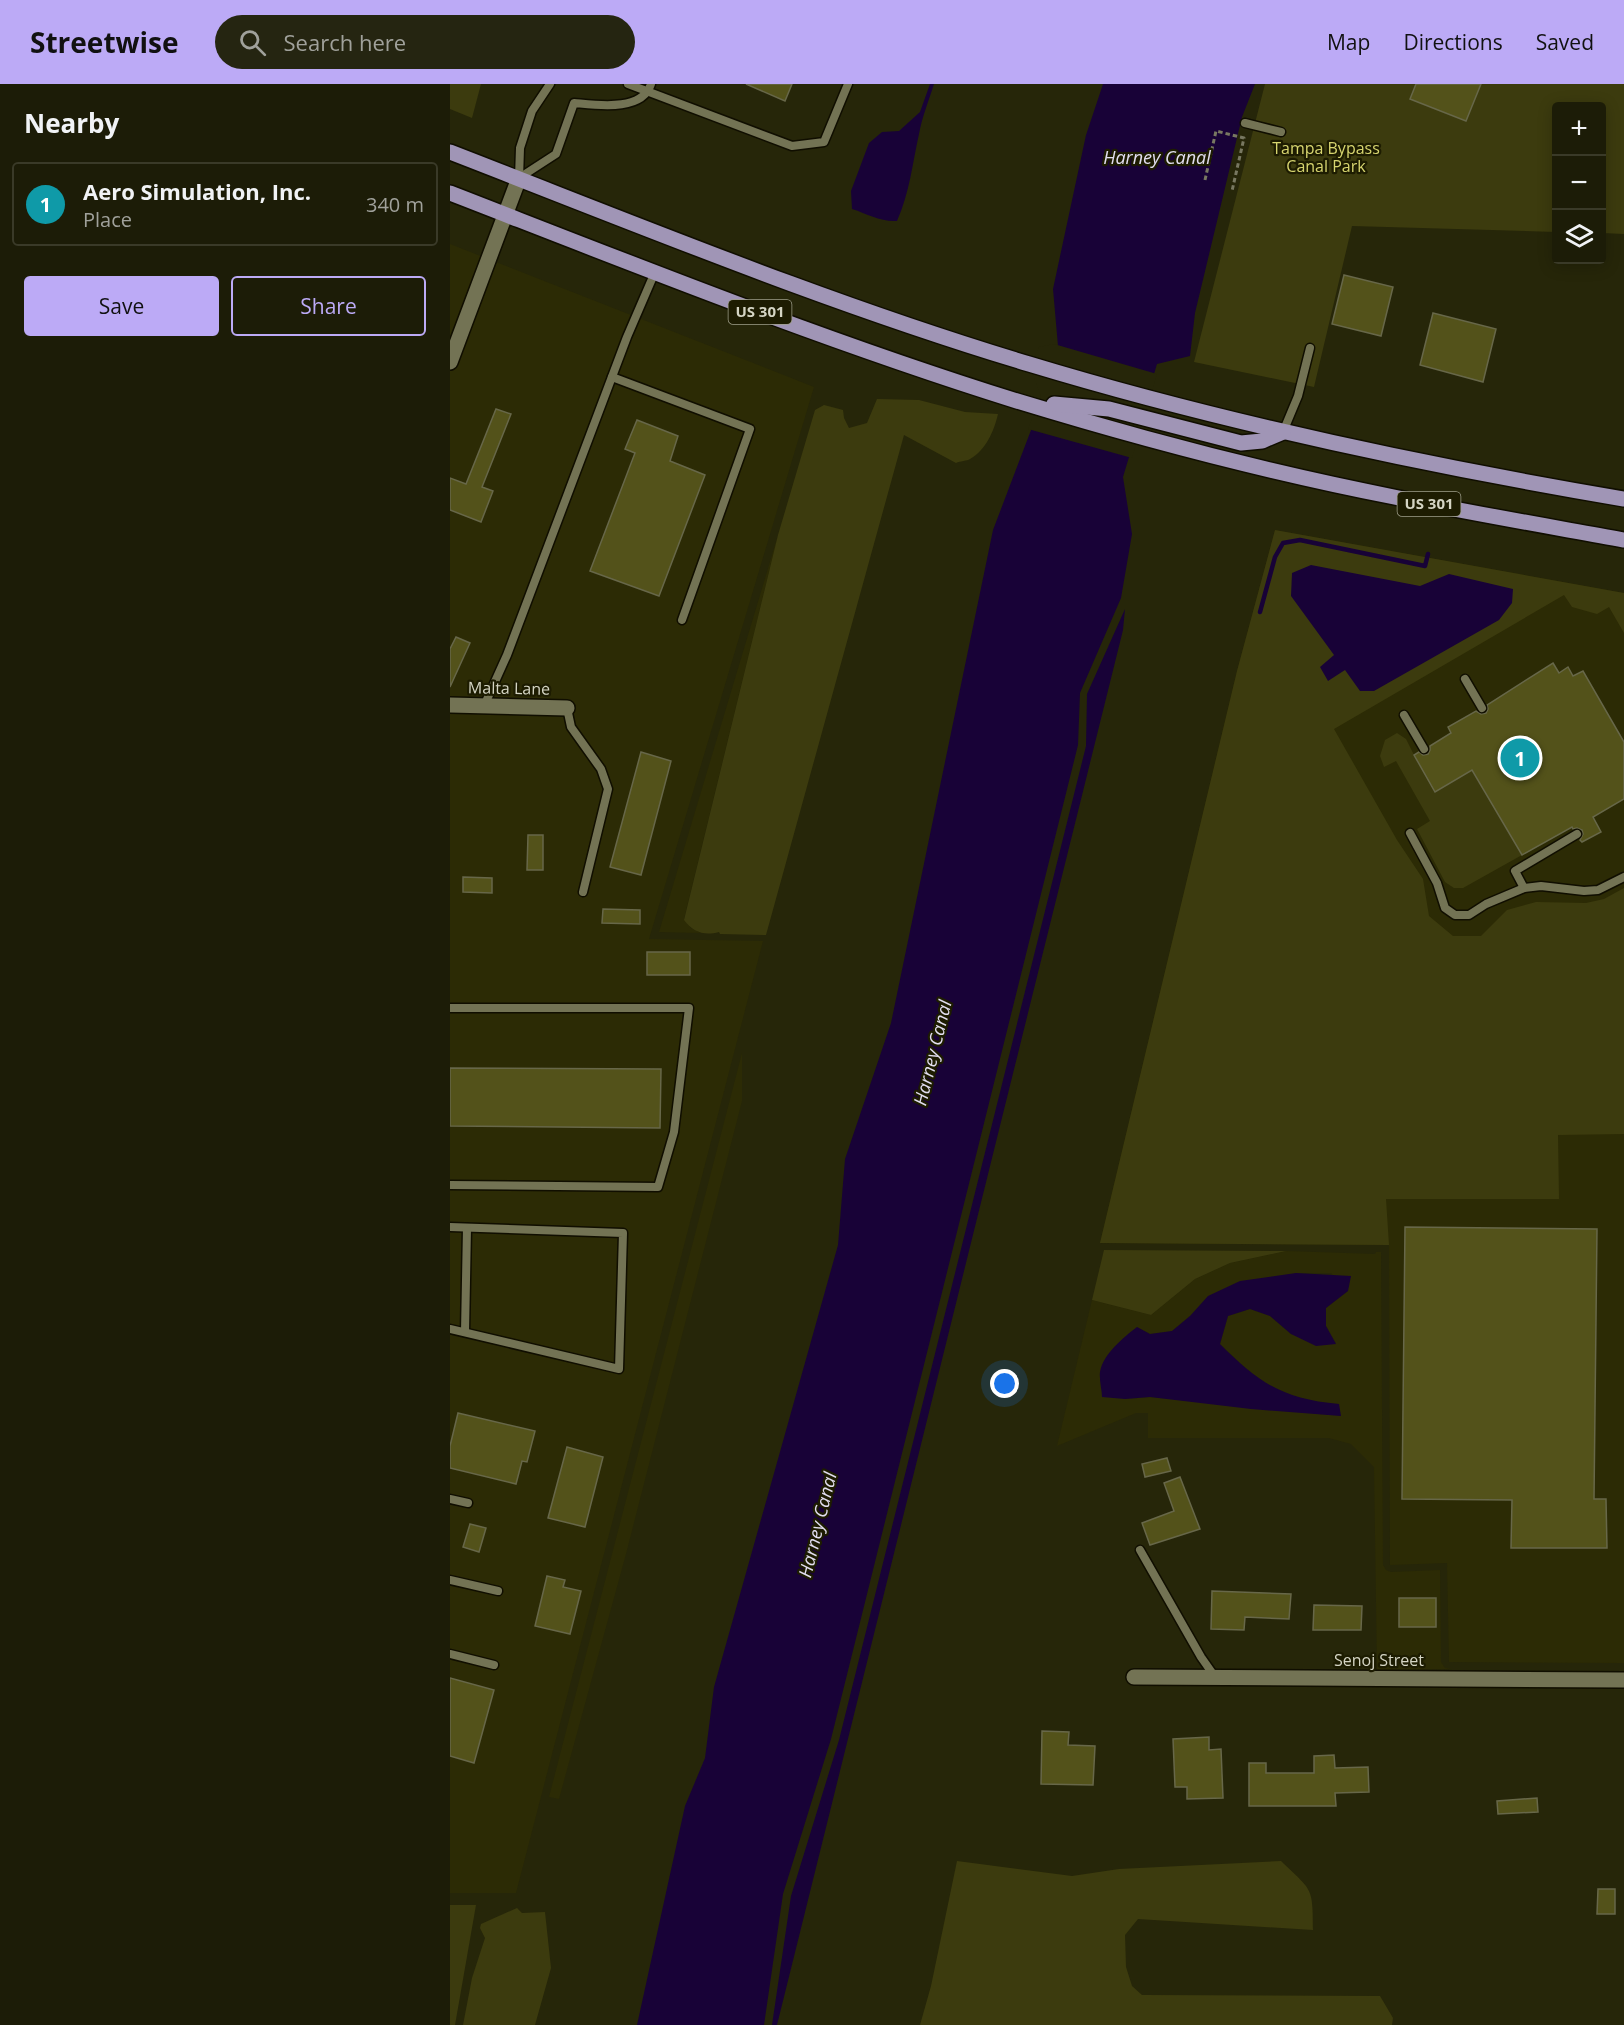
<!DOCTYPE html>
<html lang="en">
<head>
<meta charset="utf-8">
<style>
	:root { --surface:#1c1c07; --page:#252511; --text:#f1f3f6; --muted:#a0a19b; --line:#3a3a28; --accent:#bcaaf6 }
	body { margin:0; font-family:"Open Sans",sans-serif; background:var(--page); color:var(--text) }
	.controls { position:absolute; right:18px; top:18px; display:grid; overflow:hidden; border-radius:6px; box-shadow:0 3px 15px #0003 }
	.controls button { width:54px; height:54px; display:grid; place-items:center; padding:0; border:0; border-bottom:2px solid var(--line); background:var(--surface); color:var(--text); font:30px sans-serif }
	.you { position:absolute; left:555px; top:1300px; width:21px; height:21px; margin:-15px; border:4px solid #fff; border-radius:50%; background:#1a73e8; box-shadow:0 0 0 9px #1a73e833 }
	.badge { display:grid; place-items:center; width:39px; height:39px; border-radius:50%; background:var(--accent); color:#fff; font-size:20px; font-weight:700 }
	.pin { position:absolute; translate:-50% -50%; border:3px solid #fff; box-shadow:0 2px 6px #0006 }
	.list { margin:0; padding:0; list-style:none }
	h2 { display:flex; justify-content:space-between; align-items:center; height:78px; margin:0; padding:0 24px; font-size:26px }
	h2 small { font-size:20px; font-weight:400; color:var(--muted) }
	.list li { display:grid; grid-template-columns:39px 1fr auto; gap:18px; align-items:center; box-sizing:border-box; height:84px; margin:0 12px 12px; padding:0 12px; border:2px solid var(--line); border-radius:6px }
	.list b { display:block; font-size:22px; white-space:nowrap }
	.list p { margin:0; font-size:20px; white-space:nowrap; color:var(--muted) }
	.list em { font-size:20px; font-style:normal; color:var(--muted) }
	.actions { display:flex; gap:12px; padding:18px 24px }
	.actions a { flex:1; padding:14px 0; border:2px solid var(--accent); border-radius:6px; text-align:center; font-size:21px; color:var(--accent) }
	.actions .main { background:var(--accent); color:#111 }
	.icon { flex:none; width:33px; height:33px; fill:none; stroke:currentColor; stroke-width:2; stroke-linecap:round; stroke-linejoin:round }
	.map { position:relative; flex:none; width:1174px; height:1941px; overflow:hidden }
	header { display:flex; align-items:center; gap:36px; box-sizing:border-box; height:84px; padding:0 30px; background:var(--accent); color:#111 }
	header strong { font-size:28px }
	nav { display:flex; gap:33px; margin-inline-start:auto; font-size:21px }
	.search { width:420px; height:54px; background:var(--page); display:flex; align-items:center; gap:15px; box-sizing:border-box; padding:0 21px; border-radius:33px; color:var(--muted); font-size:22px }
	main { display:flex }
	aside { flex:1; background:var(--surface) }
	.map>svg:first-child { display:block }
	.built { fill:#2c2b05; fill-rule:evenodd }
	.green { fill:#3c3b0e }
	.water { fill:#180237 }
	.pier { fill:#262609 }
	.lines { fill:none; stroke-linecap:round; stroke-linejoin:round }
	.stream { stroke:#180237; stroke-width:4.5 }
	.building { fill:#53521a; stroke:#676749; stroke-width:1.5 }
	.lane-casing { stroke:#100e00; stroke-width:11 }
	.street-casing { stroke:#100e00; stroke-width:18 }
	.primary-casing { stroke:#100e00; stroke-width:18 }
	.path { stroke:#787861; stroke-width:3; stroke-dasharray:4.5 3; stroke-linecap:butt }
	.lane { stroke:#737354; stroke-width:8 }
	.street { stroke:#737354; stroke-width:15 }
	.primary { stroke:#a095b6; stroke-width:15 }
	.labels { text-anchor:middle; stroke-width:4.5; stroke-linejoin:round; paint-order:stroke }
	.shield { fill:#1d1c01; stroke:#9e9e8a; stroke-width:1.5 }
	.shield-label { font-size:15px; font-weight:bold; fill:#d5d5c4 }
	.park-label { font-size:16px; fill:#d7d56f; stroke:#1d1c01 }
	.street-label { font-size:16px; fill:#d5d5c4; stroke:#1d1c01 }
	.water-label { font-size:18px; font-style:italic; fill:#e2def0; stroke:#1d1c01 }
</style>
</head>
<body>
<header>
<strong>Streetwise</strong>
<div class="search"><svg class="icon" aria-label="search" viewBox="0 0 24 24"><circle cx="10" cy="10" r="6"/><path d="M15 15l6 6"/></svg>Search here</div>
<nav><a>Map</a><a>Directions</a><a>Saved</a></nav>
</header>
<main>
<aside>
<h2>Nearby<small></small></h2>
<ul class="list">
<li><span class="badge" style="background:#0f9aa8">1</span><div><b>Aero Simulation, Inc.</b><p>Place</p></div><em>340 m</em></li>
</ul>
<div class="actions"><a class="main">Save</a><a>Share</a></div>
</aside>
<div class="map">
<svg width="1174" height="1941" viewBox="0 0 1174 1941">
	<rect width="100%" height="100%" fill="#262609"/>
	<!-- built -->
	<g class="built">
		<path d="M0,160L364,303L199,855L313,857L66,1809H0Z"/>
		<path d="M825,446L1174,509V1579L999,1578L997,1479L940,1481L939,1161L650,1159L787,587Z"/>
		<path d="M328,451L234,835L241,844L251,849L209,848Z"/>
		<path d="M292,969V1017L176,1470L109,1715L99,1713Z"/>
		<path d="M836,1167L925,1170L926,1168H931L933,1481L936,1486L941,1488L990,1486L991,1578L995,1584L1001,1585L927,1586L924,1383L901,1360L879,1354H698V1329H686L607,1362L642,1216L701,1231L745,1195L780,1179ZM846,1189H881L898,1207L876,1224V1242L886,1259L841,1250L820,1232L800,1225L778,1232L770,1260L793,1282L816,1300L843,1312L864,1318L888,1320L891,1332L700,1313L675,1315L687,1243L700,1250L722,1247L740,1232Z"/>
	</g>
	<!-- green -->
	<g class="green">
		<path d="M0,0H31L22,34L0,25Z"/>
		<path d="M815,0H1174V150L1152,149V22H1106V148L902,142L864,303L744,278Z"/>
		<path d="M427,315L469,316L515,328L548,330C544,347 536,366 520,375C517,377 510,377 506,379L454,351L316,851L270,850L269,848C254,852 243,848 234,836L328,451L365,326L374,321L393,326L394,334L399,344L417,339Z"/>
		<path d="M825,446L1174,509V549L1159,523L1147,530L1122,523L1114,511L884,645L947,756L973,795L979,832L1003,852H1031L1057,826L1086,818L1136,819L1154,815L1174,804V1050L1108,1051L1109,1115H936L939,1161L650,1159L787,587Z"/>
		<path d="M947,649L956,655L964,671L1022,686L1072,771L1013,804H1004L995,798L967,745L980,737L946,677L934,683L930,672L935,656Z"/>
		<path d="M654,1166L836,1167L780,1179L745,1195L701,1231L642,1216Z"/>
		<path d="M507,1777L622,1792L669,1785L831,1777C862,1807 863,1802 863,1846L688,1835L675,1851L676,1883L682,1902L692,1911L930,1912L943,1934L942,1941H470L481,1902Z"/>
		<path d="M0,1821H26L5,1941H0Z"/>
		<path d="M67,1824L72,1829L95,1828L101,1884L85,1941H13L22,1894L35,1854L30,1844L31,1840Z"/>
	</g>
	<!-- water -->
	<g class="water">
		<path d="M480,0H484C479,16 472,33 469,50C462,81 460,107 447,137C430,138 418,130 402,125L401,107L419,59L432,48L449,47L470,28Z"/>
		<path d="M653,0H805L792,33L745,229L740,272L707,280L673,393L682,450L671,514L630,609L628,661L381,1655L333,1810L314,1941H187L235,1722L255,1674L264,1603L388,1161L395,1075L441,939L543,446L594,312L608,262L603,205L636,51Z"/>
		<path d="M861,481L970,502L999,490L1063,505L1062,519L1049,536L924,607H910L895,586L878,597L870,583L884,571L841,512L842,489Z"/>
		<path d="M675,525L673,546L327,1941H322L341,1812L389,1656L636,662L637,610Z"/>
		<path d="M846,1189L901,1192L898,1207L876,1224V1242L886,1260L866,1262L841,1250L820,1232L800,1225L778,1232L770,1260C809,1299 833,1315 889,1320L891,1332L801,1325L700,1313L675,1315L652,1313C652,1306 649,1296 650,1288C653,1270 674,1253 687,1243L700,1250L722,1247L740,1232L758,1212L790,1197Z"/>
	</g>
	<!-- pier -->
	<path class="pier" d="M604,260L707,290L682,374L578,345L591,312L580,283L589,263Z"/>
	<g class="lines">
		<!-- stream -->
		<path class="stream" d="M810,528L825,473L833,459L850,456L975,482L978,470"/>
	</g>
	<!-- building -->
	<g class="building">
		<path d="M296,0H342L335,17Z"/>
		<path d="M966,0H1031L1016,37L960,15Z"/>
		<path d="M894,191L943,203L931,252L882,240Z"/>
		<path d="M983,229L1046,245L1033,298L970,281Z"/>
		<path d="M46,325L61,330L32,403L43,407L31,438L0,426V394L16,400Z"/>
		<path d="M187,336L228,352L220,377L255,391L209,512L140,487L185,369L175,365Z"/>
		<path d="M6,553L20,559L0,603V565Z"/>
		<path d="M1103,579L1109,589L1118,583L1123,592L1133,587L1174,658V715L1143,733L1151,748L1132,758L1130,756L1133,750L1132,746L1127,744L1123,745L1122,743L1072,771L1022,686L985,708L964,671L969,668L973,671L978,670L980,666V662L1001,649L998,643L1026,627L1031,630L1036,629L1038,625L1037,621Z"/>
		<path d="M191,668L221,677L191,791L160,783Z"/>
		<path d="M78,751H93V786H77Z"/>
		<path d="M13,793L42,794V809L13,808Z"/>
		<path d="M153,825L190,826V840L152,839Z"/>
		<rect x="197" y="868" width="43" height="23"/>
		<path d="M0,984L211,985L210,1044L0,1042Z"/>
		<path d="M955,1143L1147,1145L1144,1415H1156L1157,1464H1061L1062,1416L952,1415Z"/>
		<path d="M8,1329L85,1347L77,1378L72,1377L66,1400L0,1384V1362Z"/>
		<path d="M117,1363L153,1373L135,1443L98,1434Z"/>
		<path d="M717,1374L721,1387L695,1393L692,1380Z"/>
		<path d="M730,1393L750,1445L700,1461L692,1439L724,1427L714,1399Z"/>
		<path d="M20,1440L36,1444L29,1468L13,1463Z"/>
		<path d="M97,1492L115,1496L113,1503L131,1507L120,1550L85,1542Z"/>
		<path d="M762,1507L841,1510L839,1535L795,1533L794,1546L761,1545Z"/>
		<rect x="949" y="1514" width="37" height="29"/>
		<path d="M864,1521L912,1522L911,1546H863Z"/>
		<path d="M0,1594L44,1606L24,1679L0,1672Z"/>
		<path d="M592,1647L619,1648L618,1661L645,1662L643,1701L591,1700Z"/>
		<path d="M759,1653V1666L771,1665L773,1714L737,1715V1703H725L723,1655Z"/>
		<path d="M884,1671L885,1684L918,1683L919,1708L885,1709L886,1722H799V1679H816V1689H864V1672Z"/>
		<path d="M1087,1714L1088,1728L1048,1730L1047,1717Z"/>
		<path d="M1148,1805H1165V1830H1147Z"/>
	</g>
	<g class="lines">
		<defs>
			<g id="lane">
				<path d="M178,0L342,62L374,58L398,0"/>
				<path d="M795,39L831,48"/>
				<path d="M69,94L106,70L124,19C147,21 192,28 201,0"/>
				<path d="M69,94L70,64L82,27L100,0"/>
				<path d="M162,293L300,345L232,536"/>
				<path d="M833,348L848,312L860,264"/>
				<path d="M1015,595L1032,624"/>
				<path d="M34,622L57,571L177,253L205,188"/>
				<path d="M117,624L121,643L151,685L158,705L133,808"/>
				<path d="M954,631L974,665"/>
				<path d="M960,749L987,799L995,824L1005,831H1019L1036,820L1074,804L1091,802L1134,807L1148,806L1174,793"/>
				<path d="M1074,804L1065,787L1127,750"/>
				<path d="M0,924H239L224,1048L208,1103L0,1101"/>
				<path d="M0,1143L173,1149L169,1285L0,1245"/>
				<path d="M15,1248L17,1144"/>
				<path d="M0,1415L18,1419"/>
				<path d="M690,1466L751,1573L765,1593"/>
				<path d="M0,1496L48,1507"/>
				<path d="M0,1570L44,1581"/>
			</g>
			<g id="street">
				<path d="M0,278L69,94"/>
				<path d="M0,621L117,624"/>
				<path d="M684,1593L1174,1596"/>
			</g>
			<g id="primary">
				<path d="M0,68C191,142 382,221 579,280C774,339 973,381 1174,415"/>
				<path d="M0,109C188,182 375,257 567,317C691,355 817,388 944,413C1020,429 1097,442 1174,456"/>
				<path d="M604,320L659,325L791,359L812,357L833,348"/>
			</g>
		</defs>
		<!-- lane casing -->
		<use href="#lane" class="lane-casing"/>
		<!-- street casing -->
		<use href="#street" class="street-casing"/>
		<!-- primary casing -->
		<use href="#primary" class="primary-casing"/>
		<!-- path -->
		<path class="path" d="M755,96L766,47L794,54L782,107"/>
		<!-- lane -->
		<use href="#lane" class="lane"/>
		<!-- street -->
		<use href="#street" class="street"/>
		<!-- primary -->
		<use href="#primary" class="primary"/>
	</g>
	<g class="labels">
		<!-- shield labels -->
		<g class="shield">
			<rect x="278.5" y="216" width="63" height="24" rx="4.5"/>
			<rect x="947.5" y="408" width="63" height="24" rx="4.5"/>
		</g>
		<g class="shield-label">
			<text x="310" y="233">US 301</text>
			<text x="979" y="425">US 301</text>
		</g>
		<!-- park labels -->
		<g class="park-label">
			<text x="876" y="70">Tampa Bypass<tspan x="876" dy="18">Canal Park</tspan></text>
		</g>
		<!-- street labels -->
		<g class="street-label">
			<text transform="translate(59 604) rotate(1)" y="6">Malta Lane</text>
			<text x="929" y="1582">Senoj Street</text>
		</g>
		<!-- water labels -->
		<g class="water-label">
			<text x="707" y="80">Harney Canal</text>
			<text transform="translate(483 969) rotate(-76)" y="6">Harney Canal</text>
			<text transform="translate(368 1441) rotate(-76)" y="6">Harney Canal</text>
		</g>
	</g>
</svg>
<div class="controls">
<button>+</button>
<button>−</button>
<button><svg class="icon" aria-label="layers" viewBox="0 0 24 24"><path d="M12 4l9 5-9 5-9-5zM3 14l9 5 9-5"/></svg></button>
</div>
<div class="you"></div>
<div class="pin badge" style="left:1070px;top:674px;background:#0f9aa8">1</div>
</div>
</main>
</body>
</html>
